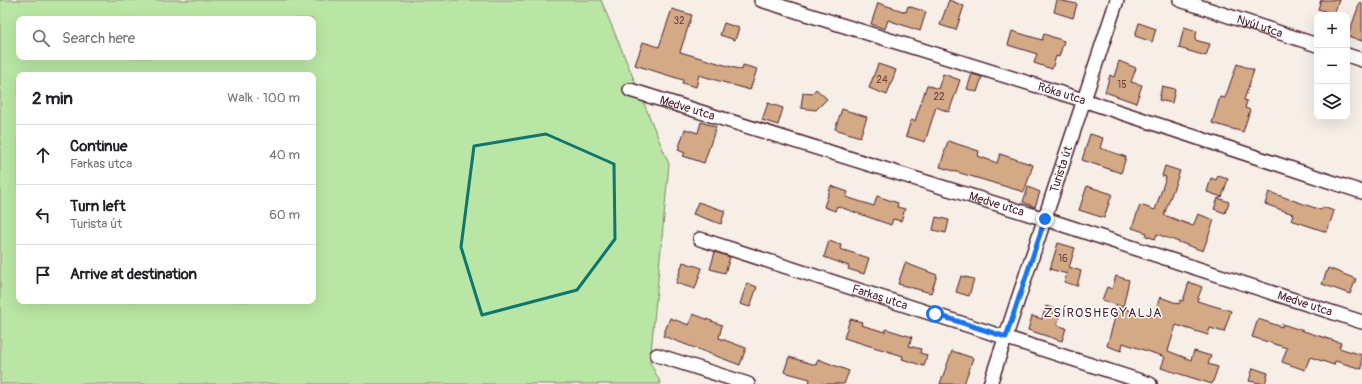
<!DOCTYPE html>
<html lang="en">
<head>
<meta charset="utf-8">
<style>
	:root { --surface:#fff; --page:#f2f2f2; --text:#202124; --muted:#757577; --line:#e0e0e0 }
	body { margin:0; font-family:Pangolin,sans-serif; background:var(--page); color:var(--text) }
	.controls { position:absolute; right:12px; top:12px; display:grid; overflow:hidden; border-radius:8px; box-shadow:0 4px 16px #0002 }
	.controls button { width:36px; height:36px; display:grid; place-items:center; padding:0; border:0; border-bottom:1px solid var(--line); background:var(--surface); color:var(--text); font:20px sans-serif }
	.stop { position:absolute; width:12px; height:12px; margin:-9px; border:3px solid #1a73e8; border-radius:50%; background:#fff }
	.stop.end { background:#1a73e8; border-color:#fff; box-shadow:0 1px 4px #0008 }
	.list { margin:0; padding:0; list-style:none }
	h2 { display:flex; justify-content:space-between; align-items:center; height:52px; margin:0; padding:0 16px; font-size:17px }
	h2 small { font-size:13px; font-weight:400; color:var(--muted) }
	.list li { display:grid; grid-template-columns:26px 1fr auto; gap:12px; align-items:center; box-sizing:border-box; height:60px; padding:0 16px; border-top:1px solid var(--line) }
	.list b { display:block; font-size:15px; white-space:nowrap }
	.list p { margin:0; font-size:13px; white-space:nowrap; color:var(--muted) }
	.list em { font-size:13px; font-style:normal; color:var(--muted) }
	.icon { flex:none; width:22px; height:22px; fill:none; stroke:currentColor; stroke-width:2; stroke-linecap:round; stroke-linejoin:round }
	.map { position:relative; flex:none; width:1362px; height:384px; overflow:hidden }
	.search { position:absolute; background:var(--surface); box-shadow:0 4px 16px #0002; left:16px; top:16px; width:300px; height:44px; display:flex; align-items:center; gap:10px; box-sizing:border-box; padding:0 14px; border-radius:8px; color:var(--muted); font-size:15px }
	.panel { position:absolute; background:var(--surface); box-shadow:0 4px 16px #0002; left:16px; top:72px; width:300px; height:232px; border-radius:8px }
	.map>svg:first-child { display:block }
	.green { fill:#b9e6a4; stroke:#828268; fill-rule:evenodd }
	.building { fill:#d4a986; stroke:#4a1f2b }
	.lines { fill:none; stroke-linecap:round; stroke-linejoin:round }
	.minor-casing { stroke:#4a1f2b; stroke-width:16 }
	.minor { stroke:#fff; stroke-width:13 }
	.route { stroke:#1a73e8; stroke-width:5 }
	.marked { fill:none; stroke:#0f766e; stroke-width:3; stroke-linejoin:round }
	.labels { text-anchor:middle; stroke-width:3; stroke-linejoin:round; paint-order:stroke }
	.number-label { font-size:10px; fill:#6c4242 }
	.street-label { font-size:12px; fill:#4a1f2b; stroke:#fff }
	.neighbourhood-label { font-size:13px; letter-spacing:1px; fill:#4a1f2b; stroke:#fff }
</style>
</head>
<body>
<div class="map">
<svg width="1362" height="384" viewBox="0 0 1362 384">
	<rect width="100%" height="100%" fill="#f6eee7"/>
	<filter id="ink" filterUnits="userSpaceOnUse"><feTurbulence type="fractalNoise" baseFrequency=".025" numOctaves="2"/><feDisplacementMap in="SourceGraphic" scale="8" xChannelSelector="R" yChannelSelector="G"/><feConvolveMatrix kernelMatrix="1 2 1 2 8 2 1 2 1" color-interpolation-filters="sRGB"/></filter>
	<g filter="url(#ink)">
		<!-- green -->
		<path class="green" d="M0,0H601L669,164L650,362L661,384H0ZM19,19H313V57H19ZM19,75H313V301H19Z"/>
		<!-- building -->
		<g class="building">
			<path d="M949,0L964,6L956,30L940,25Z"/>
			<path d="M1057,0L1077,4L1073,18L1054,12Z"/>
			<path d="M1321,0H1339L1334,14L1318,9Z"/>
			<path d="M1360,2L1362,3V41L1348,36Z"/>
			<path d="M878,3L906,12L908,6L926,12L920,31L888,20L885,29L871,24Z"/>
			<path d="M672,9L692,15L680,52L742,70L743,65L757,69L750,90L699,75L696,87L682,83L683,80L635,65L643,42L659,47Z"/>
			<path d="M724,23L739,28L735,40L720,35Z"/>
			<path d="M1139,23L1156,29L1152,42L1135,36Z"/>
			<path d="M1184,27L1197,31L1195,40L1210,44L1206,56L1179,48Z"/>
			<path d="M1012,31L1042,40L1044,34L1064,41L1059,57L1056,56L1052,69L1034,63L1037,54L1008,45Z"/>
			<path d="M1119,61L1136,68L1131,82L1142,85L1136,103L1105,92L1110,75L1114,77Z"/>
			<path d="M878,64L896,70L887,95L869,88Z"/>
			<path d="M1237,64L1254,70L1244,100L1247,101L1245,108L1250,110L1243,132L1212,123L1220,97L1225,98Z"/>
			<path d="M943,74L960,80L949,112L936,107L925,142L906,136L911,120L915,121L927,85L938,89Z"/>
			<path d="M972,74L982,77L977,92L967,89Z"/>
			<path d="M1162,86L1175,89L1172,103L1159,100Z"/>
			<path d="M816,89L827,99L816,110L801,108L803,93L812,94Z"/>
			<path d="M768,103L783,108L778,125L762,120Z"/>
			<path d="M842,109L867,117L860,137L835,129Z"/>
			<path d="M701,122L716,127L704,163L683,156L685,153L678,150L685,129L698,133Z"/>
			<path d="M1090,134L1103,138L1100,148L1126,157L1121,173L1082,160Z"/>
			<path d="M948,141L979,151L978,156L997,163L1000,154L1033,165L1024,192L940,167Z"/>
			<path d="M1165,166L1180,171L1164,215L1193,226L1198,214L1214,220L1203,251L1157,234L1155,239L1146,236L1147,233L1132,228L1140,205L1155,210L1166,177L1162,176Z"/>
			<path d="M1218,176L1228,179L1222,197L1207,192L1211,178L1216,180Z"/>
			<path d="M831,186L848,192L846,197L874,206L877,196L898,203L897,207L905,209L901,221L893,219L891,225L837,206L835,211L824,207Z"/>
			<path d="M1087,186L1112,194L1104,218L1079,210Z"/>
			<path d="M1028,187L1040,192L1035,207L1023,202Z"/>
			<path d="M1269,192L1321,210L1323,207L1334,211L1327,232L1291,220L1293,214L1265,204Z"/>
			<path d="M1218,198L1229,202L1225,213L1214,209Z"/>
			<path d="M698,202L725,211L721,224L693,214Z"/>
			<path d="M936,217L949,220L946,233L933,230Z"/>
			<path d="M829,241L841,245L840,249L869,258L864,274L848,269L849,266L824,257Z"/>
			<path d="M1058,243L1075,248L1067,274L1050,269Z"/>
			<path d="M715,252L730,257L725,273L710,269Z"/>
			<path d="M683,262L702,268L695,289L676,283Z"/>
			<path d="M905,263L937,275L931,293L898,284Z"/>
			<path d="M1069,267L1081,271L1077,286L1064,282Z"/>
			<path d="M1328,268L1356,279L1350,294L1322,284Z"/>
			<path d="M961,276L974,279L969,296L956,292Z"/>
			<path d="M1116,276L1129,280L1123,307L1102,300L1107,287L1112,289Z"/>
			<path d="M1189,282L1202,287L1197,301L1231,311L1224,332L1210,328L1208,335L1176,325L1168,351L1191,360L1194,351L1211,356L1208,364L1218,367L1212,384L1161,368L1165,357L1123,343L1121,351L1107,346L1118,307L1153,317L1160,297L1179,304L1181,300L1183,301Z"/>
			<path d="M747,283L757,287L750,307L740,304Z"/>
			<path d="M1046,306L1061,311L1057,325L1066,328L1062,341L1028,330L1032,316L1042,319Z"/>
			<path d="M693,314L722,325L719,338L746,348L740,365L663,336L670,318L689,325Z"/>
			<path d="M850,319L862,322L861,325L885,332L886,329L912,337L909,346L921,349L920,353L927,355L924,366L902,359L903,356L844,338Z"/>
			<path d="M1258,319L1282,327V324L1341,343L1339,348L1362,355V369L1335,361L1334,365L1310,357L1305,370L1282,362L1287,348L1252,337Z"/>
			<path d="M952,351L973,358L964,384H940Z"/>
			<path d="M789,357L816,365L818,359L849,371L844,384H809L810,379L784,372Z"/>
			<path d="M1253,368L1268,373L1265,384L1249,381Z"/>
		</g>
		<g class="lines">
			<defs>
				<g id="minor">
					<path id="s1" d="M761,0L1083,100L1362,192"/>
					<path id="s2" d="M1180,0L1317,45"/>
					<path d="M1347,55L1362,60"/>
					<path id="s3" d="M630,90L1045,219L1362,322"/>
					<path id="s4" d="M700,239L1150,384"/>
					<path d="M657,355L748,384"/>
					<path id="s5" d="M990,384L1117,0"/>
				</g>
			</defs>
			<!-- minor casing -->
			<use href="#minor" class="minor-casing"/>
			<!-- minor -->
			<use href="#minor" class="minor"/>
		</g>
	</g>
	<g class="lines" filter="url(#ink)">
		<!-- route -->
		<path class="route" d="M935,314L1006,337L1045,219"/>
	</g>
	<!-- marked area -->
	<path class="marked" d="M546,134L614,164L615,239L577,290L482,315L461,247L474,146Z"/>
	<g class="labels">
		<!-- number labels -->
		<g class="number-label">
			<text x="679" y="24">32</text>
			<text x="882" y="83">24</text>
			<text x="1122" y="88">15</text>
			<text x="939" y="100">22</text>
			<text x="1063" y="262">16</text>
		</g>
		<!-- street labels -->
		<g class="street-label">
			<text dy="4" stroke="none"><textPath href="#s2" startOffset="84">Nyúl utca</textPath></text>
			<text dy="4" stroke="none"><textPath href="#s1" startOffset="315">Róka utca</textPath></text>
			<text dy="4" stroke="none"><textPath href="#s3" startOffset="60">Medve utca</textPath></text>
			<text dy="4" stroke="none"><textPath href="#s5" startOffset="226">Turista út</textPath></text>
			<text dy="4" stroke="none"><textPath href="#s3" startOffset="384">Medve utca</textPath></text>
			<text dy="4" stroke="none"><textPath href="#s4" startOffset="189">Farkas utca</textPath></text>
			<text dy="4" stroke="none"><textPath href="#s3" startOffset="708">Medve utca</textPath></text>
		</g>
		<!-- neighbourhood labels -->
		<g class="neighbourhood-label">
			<text x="1103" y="317">ZSÍROSHEGYALJA</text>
		</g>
	</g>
</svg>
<div class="controls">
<button>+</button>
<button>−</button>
<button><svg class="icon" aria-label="layers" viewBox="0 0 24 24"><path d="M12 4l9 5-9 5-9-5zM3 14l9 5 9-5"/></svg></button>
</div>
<div class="stop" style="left:935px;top:314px"></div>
<div class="stop end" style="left:1045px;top:219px"></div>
<div class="search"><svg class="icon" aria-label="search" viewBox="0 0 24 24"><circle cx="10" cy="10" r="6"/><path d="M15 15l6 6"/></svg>Search here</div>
<section class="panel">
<h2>2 min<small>Walk · 100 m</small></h2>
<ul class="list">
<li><svg class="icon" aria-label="ahead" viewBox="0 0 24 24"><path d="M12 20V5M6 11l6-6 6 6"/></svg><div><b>Continue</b><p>Farkas utca</p></div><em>40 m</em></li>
<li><svg class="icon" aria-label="left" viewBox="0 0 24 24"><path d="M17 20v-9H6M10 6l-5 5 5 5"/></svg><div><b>Turn left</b><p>Turista út</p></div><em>60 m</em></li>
<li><svg class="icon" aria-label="arrive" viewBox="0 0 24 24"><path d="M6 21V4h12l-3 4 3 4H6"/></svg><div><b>Arrive at destination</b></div></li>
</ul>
</section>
</div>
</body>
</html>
